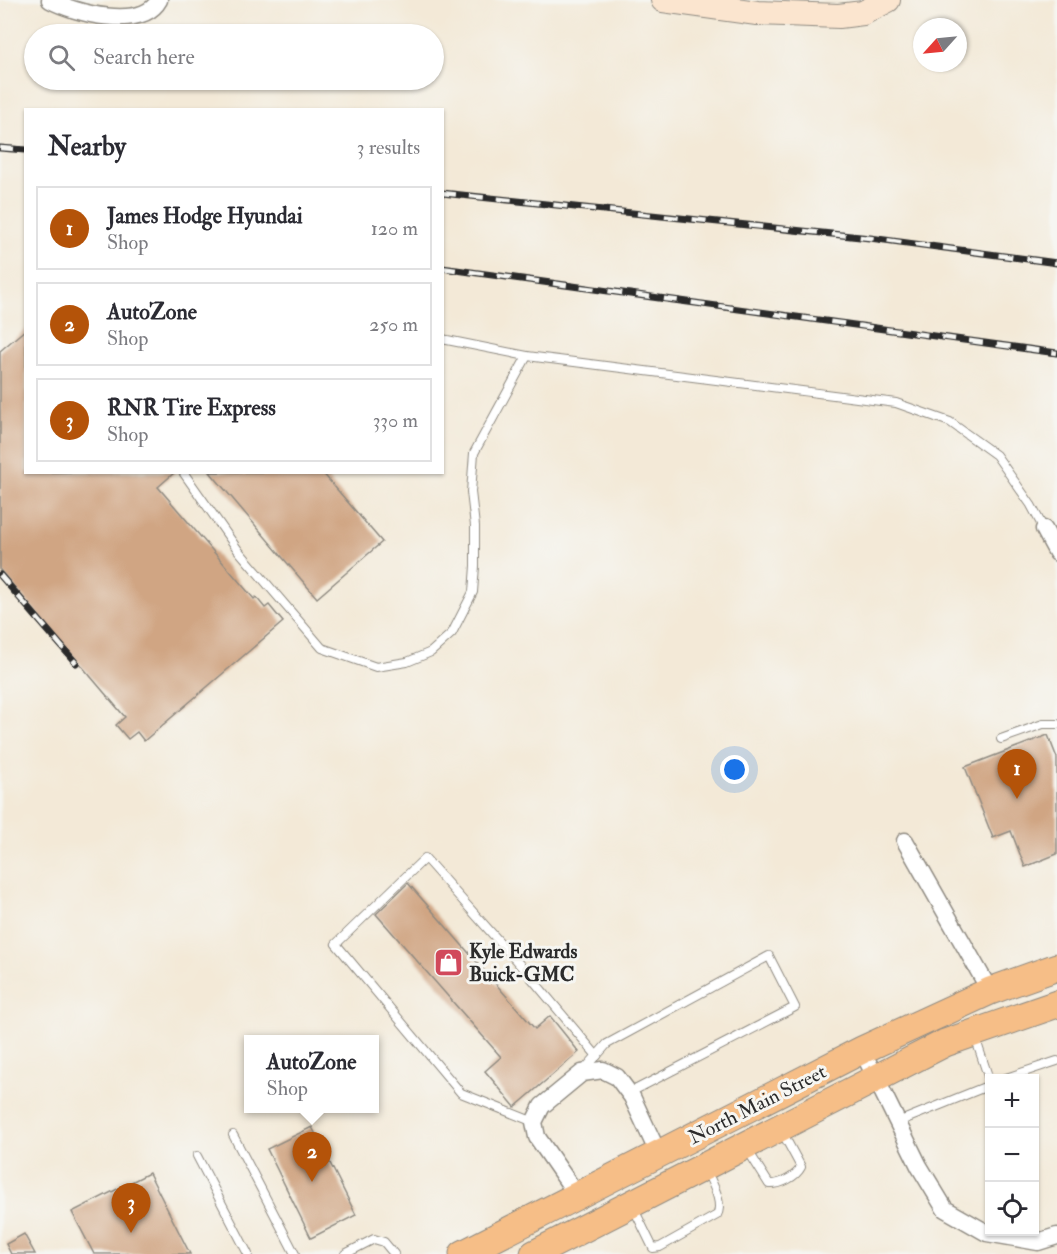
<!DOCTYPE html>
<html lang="en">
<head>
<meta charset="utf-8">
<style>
	:root { --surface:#fff; --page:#f7f7f7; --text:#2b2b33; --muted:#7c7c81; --line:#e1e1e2; --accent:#b45309 }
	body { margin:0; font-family:"IM FELL Double Pica",serif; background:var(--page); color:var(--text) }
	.controls { position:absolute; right:18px; bottom:18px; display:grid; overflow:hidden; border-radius:0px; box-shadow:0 2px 4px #0004 }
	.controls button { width:54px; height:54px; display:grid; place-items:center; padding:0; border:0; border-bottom:2px solid var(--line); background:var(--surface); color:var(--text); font:30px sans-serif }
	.compass { position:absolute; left:913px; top:18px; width:54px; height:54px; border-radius:50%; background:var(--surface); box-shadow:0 2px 4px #0004; rotate:243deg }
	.you { position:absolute; left:735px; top:770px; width:21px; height:21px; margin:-15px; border:4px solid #fff; border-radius:50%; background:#1a73e8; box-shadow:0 0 0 9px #1a73e833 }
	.badge { display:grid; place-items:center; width:39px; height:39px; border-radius:50%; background:var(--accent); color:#fff; font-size:20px; font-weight:700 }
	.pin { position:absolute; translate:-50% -50px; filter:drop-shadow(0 2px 3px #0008) }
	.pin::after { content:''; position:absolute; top:32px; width:21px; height:18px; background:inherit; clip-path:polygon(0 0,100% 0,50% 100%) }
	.popup { position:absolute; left:244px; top:1035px; width:135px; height:78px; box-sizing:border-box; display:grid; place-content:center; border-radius:0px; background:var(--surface); filter:drop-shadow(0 2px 4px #0005); font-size:20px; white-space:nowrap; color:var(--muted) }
	.popup b { font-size:22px; color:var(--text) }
	.popup::after { content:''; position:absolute; left:50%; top:100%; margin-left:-12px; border:12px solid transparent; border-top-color:var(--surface) }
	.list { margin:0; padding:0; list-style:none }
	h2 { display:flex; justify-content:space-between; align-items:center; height:78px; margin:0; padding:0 24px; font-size:26px }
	h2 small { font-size:20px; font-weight:400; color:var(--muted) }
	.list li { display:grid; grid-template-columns:39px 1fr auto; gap:18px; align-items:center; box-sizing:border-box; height:84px; margin:0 12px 12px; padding:0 12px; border:2px solid var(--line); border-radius:0px }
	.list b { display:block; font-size:22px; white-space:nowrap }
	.list p { margin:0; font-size:20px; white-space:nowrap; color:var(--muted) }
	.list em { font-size:20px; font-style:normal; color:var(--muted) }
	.icon { flex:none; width:33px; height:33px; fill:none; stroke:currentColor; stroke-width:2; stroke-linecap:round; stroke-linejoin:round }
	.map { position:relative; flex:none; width:1057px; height:1254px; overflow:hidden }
	.search { position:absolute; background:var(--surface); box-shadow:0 2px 4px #0004; left:24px; top:24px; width:420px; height:66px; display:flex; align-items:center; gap:15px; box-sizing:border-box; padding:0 21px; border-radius:33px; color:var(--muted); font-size:22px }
	.panel { position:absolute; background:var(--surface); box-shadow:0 2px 4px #0004; left:24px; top:108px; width:420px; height:366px; border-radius:0px }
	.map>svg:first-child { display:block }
	.building { fill:#d0a583 }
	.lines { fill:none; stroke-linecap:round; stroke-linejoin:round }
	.lane-casing { stroke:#8f8a81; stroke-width:10 }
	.street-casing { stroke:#8f8a81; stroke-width:19 }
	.secondary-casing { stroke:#8f8a81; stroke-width:26 }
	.primary-casing { stroke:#8f8a81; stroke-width:29 }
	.lane { stroke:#fff; stroke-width:8 }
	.street { stroke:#fff; stroke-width:16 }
	.secondary { stroke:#fbe5cf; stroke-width:24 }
	.primary { stroke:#f6be87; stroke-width:27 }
	.rail-casing { stroke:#2b2b2b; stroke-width:7 }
	.rail { stroke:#f6f6f2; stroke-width:4.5; stroke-dasharray:14; stroke-linecap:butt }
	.labels { text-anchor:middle; stroke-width:6; stroke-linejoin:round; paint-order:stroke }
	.poi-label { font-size:20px; font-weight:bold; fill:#2b2b2b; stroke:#f6f6f2; text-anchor:start }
	.street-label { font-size:20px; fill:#2b2b2b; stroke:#f6f6f2 }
</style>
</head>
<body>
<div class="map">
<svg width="1057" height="1254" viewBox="0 0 1057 1254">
	<rect width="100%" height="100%" fill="#f6f6f2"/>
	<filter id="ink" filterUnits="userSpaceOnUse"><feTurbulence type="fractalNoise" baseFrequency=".0167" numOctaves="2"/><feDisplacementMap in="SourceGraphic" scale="12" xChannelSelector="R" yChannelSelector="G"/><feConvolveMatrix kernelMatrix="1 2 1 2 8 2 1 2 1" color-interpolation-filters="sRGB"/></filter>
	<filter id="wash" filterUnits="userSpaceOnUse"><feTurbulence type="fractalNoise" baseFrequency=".008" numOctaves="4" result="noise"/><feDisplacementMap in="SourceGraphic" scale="24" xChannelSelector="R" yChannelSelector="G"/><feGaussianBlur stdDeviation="1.35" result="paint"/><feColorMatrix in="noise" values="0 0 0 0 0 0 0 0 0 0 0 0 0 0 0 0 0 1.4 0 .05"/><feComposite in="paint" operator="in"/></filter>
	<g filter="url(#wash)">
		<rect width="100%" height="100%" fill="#f3e9d7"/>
		<g id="blocks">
			<!-- building -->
			<g class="building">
				<path d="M26,329V472H175L158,487L254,599L256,597L265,608L269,605L283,622L144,741L137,732L128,739L116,725L125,717L0,570V351Z"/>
				<path d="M210,472H322L382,542L317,598Z"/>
				<path d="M1048,735L1057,758V854L1025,867L1011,831L993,838L965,767Z"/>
				<path d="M408,883L535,1029L550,1016L579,1052L515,1107L485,1071L501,1057L376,914Z"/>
				<path d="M312,1127L356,1215L311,1238L267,1149Z"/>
				<path d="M149,1173L190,1254H94L72,1212Z"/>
				<path d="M24,1234L35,1254H11L6,1244Z"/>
			</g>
		</g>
	</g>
	<g filter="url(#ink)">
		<use href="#blocks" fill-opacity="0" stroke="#8f8a81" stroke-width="1.5"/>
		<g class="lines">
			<defs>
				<g id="lane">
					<path d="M527,356L896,403L950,422L996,455L1031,505L1044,529"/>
					<path d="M183,472L238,550L322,648L376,667L407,662L431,652L452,633L473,592L475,566V526L471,492L474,453L527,356L442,339"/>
					<path d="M1001,739L1043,724H1057"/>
					<path d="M975,1037L990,1082"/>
					<path d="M584,1070L607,1044L769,956L795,1007L629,1093"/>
					<path d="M1006,1078L1057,1061"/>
					<path d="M534,1122L461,1093L336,944L425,858L528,974L597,1056"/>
					<path d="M898,1122L990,1085"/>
					<path d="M233,1135L295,1254"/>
					<path d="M747,1149L769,1184C780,1185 796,1177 801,1167L781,1130"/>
					<path d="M197,1156L248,1254"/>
					<path d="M633,1207L653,1248L660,1247L717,1215C724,1202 711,1182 706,1169"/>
					<path d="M345,1254L374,1239L384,1242L394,1254"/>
				</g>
				<g id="street">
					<path d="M50,0C74,13 142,31 159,0"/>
					<path d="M1044,529L1057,553"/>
					<path d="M905,841L990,991"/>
					<path d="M862,1050L919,1166L945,1209L987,1233L1038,1242L1057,1236"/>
					<path d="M577,1195L537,1137L534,1122L542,1106L582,1073L603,1070L617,1077L632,1097L659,1155"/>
				</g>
				<path id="secondary" d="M663,0L757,13L839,16L863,13L888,0"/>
				<g id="primary">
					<path d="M463,1254L862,1050L990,991L1057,967"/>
					<path d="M534,1254L945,1043L1057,1004"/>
				</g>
			</defs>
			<!-- lane casing -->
			<use href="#lane" class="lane-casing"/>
			<!-- street casing -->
			<use href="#street" class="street-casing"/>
			<!-- secondary casing -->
			<use href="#secondary" class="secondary-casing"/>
			<!-- primary casing -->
			<use href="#primary" class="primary-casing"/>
			<!-- lane -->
			<use href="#lane" class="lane"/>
			<!-- street -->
			<use href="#street" class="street"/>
			<!-- secondary -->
			<use href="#secondary" class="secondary"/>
			<!-- primary -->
			<use href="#primary" class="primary"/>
			<defs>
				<g id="rail">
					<path d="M0,148L26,150"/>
					<path d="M442,193L870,238L1057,263"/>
					<path d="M442,268L1057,353"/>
					<path d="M0,575L76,663"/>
				</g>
			</defs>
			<!-- rail casing -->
			<use href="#rail" class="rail-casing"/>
			<!-- rail -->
			<use href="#rail" class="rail"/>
		</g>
	</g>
	<!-- icons -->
	<defs>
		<symbol id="shop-square" viewBox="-11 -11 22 22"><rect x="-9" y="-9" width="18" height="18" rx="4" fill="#d1495b" stroke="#f6f6f2"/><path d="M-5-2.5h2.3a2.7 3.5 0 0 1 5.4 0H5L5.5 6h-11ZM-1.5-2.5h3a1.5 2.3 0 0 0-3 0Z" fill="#fff"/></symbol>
	</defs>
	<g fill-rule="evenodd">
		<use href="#shop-square" x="432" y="946" width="33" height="33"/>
	</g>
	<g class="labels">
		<!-- poi labels -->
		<g class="poi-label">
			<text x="469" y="958">Kyle Edwards<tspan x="469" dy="23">Buick-GMC</tspan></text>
		</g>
		<!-- street labels -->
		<g class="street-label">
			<text transform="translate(757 1104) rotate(-27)" y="7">North Main Street</text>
		</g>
	</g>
</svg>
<div class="controls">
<button>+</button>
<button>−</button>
<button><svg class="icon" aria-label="locate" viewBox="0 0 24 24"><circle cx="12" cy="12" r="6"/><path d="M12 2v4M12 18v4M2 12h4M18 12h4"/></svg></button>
</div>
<svg class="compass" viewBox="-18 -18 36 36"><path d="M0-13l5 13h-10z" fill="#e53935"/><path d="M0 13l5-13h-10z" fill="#7c7c81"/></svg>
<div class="you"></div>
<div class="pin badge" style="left:1017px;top:799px">1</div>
<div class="pin badge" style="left:312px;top:1182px">2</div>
<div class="popup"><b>AutoZone</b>Shop</div>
<div class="pin badge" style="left:131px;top:1233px">3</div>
<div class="search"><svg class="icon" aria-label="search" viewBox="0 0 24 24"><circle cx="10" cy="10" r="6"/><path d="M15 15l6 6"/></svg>Search here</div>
<section class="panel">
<h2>Nearby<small>3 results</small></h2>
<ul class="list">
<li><span class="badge">1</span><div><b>James Hodge Hyundai</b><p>Shop</p></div><em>120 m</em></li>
<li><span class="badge">2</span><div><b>AutoZone</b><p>Shop</p></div><em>250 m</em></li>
<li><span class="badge">3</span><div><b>RNR Tire Express</b><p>Shop</p></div><em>330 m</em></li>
</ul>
</section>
</div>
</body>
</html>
